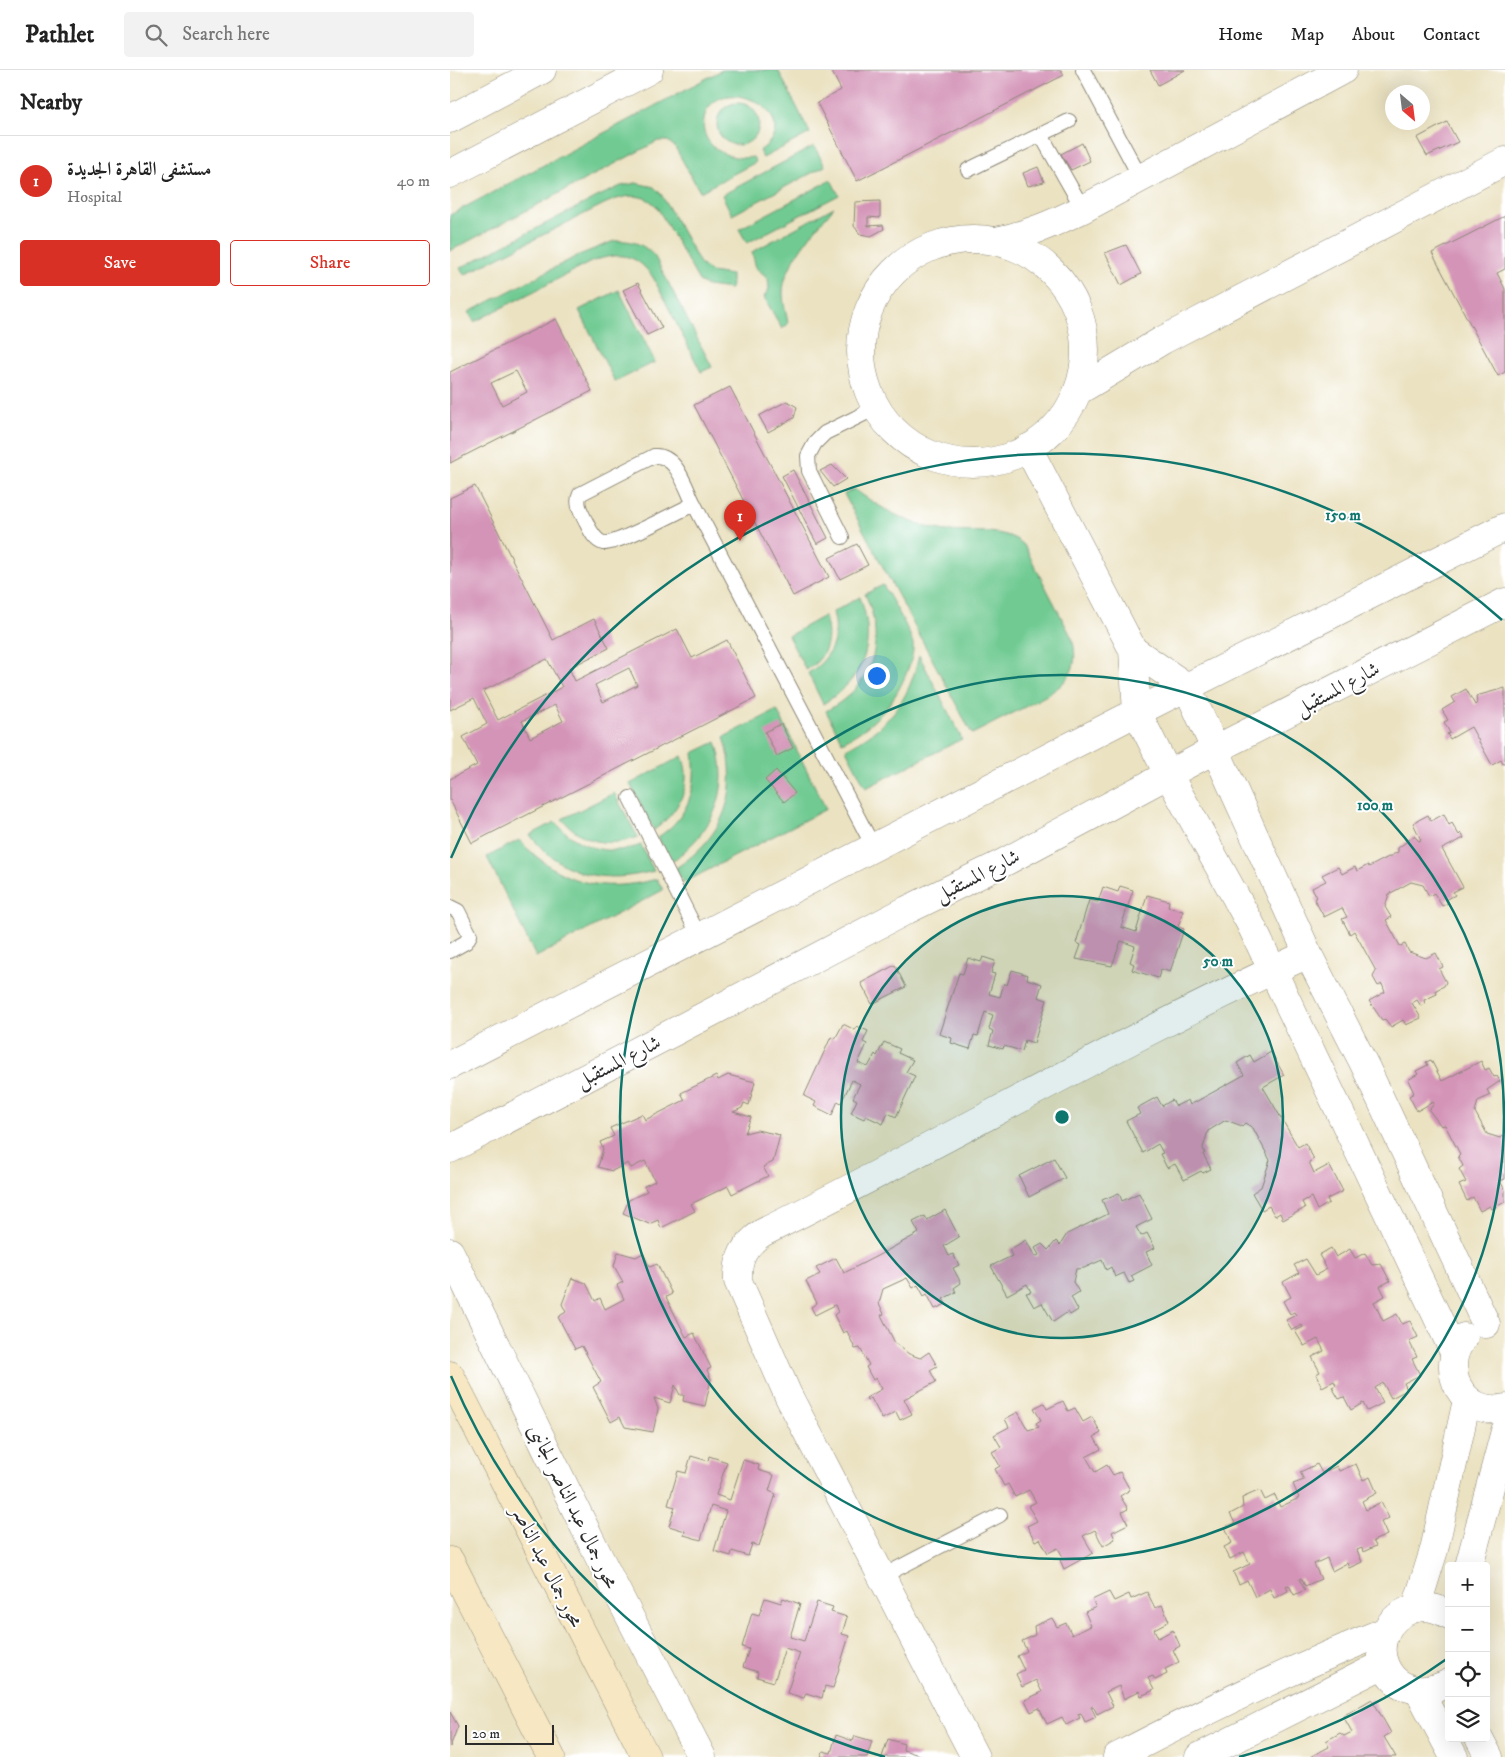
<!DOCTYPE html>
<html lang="en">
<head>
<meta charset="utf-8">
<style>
	:root { --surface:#fff; --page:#f2f2f2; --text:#222; --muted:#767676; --line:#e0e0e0; --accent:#d93025 }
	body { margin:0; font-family:"IM FELL DW Pica",Amiri,serif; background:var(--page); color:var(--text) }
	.controls { position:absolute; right:15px; bottom:15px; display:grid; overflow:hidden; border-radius:5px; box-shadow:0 5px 20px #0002 }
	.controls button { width:45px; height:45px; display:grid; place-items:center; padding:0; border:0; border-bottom:1px solid var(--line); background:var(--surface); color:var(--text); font:25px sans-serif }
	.compass { position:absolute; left:935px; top:15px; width:45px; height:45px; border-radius:50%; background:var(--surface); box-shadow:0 5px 20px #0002; rotate:152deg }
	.scale { position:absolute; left:15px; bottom:12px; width:89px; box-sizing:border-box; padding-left:5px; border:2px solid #2b2b2b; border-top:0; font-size:14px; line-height:18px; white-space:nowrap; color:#2b2b2b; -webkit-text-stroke:4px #fff; paint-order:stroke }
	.you { position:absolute; left:426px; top:605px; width:18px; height:18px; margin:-12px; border:4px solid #fff; border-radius:50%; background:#1a73e8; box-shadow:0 0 0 8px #1a73e833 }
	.badge { display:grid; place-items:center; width:32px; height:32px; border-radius:50%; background:var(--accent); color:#fff; font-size:16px; font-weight:700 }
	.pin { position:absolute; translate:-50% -41px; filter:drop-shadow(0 1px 2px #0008) }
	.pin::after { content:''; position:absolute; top:26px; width:18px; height:15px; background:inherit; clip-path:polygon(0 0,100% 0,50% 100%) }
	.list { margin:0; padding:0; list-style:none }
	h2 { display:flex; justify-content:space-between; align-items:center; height:65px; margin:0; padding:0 20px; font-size:21px }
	h2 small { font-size:16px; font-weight:400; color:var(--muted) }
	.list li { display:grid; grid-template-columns:32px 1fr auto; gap:15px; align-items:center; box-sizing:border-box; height:90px; padding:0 20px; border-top:1px solid var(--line) }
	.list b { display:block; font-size:19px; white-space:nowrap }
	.list p { margin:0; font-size:16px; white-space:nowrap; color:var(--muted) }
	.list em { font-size:16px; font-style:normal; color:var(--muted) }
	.actions { display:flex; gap:10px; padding:15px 20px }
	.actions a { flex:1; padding:11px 0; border:1px solid var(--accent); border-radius:5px; text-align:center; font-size:18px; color:var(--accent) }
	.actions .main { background:var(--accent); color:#fff }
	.icon { flex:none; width:28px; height:28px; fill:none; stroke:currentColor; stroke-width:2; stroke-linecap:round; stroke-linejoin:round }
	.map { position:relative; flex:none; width:1055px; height:1687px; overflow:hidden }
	header { display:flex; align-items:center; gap:30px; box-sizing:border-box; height:70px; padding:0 25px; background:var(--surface); border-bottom:1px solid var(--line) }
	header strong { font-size:24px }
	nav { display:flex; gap:28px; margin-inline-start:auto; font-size:18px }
	.search { width:350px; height:45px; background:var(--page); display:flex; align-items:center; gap:12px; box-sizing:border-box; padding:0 18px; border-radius:5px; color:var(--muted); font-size:19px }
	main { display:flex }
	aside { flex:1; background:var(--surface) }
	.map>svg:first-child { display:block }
	.green { fill:#70ca92; stroke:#4e7a5e }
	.building { fill:#d494b8; fill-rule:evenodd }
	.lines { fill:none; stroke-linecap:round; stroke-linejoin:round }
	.service-casing { stroke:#8b8676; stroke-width:16 }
	.minor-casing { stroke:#8b8676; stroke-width:29 }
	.tertiary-casing { stroke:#8b8676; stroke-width:29 }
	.secondary-casing { stroke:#8b8676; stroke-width:29 }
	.service { stroke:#fff; stroke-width:14 }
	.minor { stroke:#fff; stroke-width:28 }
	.tertiary { stroke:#fff; stroke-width:28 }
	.secondary { stroke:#f7e8c3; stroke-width:28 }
	.ring { fill:none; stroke:#0f766e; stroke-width:2.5 }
	.labels { text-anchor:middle; stroke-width:4; stroke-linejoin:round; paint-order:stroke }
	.street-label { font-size:20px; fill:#2b2b2b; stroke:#fff }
	.centre { fill:#0f766e; stroke:#fff; stroke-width:2.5 }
	.ring-label { font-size:15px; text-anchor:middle; font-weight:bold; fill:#0f766e; stroke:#fff; stroke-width:4; stroke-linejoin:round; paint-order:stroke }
</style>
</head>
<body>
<header>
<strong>Pathlet</strong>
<div class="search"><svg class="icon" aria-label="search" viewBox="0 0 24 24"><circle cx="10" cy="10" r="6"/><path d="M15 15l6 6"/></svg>Search here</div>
<nav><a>Home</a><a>Map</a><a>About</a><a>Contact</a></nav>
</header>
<main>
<aside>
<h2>Nearby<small></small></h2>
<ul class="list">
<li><span class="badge">1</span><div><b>مستشفى القاهرة الجديدة</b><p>Hospital</p></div><em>40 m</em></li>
</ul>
<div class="actions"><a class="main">Save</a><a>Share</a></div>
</aside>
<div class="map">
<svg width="1055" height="1687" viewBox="0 0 1055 1687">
	<rect width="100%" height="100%" fill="#fff"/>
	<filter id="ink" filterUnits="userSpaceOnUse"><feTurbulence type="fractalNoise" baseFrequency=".02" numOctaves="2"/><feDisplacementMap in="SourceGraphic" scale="10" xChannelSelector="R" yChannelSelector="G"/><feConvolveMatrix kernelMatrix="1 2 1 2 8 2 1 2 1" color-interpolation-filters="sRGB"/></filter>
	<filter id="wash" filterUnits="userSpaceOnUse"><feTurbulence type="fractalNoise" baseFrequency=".0096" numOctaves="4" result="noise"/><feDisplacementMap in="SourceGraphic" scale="20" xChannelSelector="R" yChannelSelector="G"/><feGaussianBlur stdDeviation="1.12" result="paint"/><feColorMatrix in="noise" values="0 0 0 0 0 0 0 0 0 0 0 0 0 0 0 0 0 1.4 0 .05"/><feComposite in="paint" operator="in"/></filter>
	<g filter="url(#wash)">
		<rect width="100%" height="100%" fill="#ebe2c1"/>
		<!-- green -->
		<g class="green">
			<path d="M272,0H328L360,63L313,88L309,81C359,49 277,0 256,42C244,73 276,92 303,87L306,92L250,122L225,77L218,71H208L0,181V145Z"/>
			<circle cx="288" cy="54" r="21"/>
			<path d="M364,76L375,96L282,145L272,125Z"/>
			<path d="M381,110L389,125L297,173L289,159Z"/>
			<path d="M186,113L204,117L211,124L251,195L261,202L281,205V219L257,216L249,211L207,137C191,119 168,127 150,136L14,205L10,198L149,126L171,116Z"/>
			<path d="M384,137C367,158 332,195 333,224C333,233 337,245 338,254L332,259L314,227L319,219L318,208L306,198L302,182Z"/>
			<path d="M164,171C182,170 193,173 205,187L262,297L251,302L204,209C187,183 169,181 141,192L24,252L19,242L129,185Z"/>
			<path d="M169,220L205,292L165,312L129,240Z"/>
			<path d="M404,419C430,438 458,454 490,460C517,465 553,455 574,475L622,568C634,610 604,621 573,638C556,647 539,655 522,664L394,424Z"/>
			<path d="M433,515C440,527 461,562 463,574C464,580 461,591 459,596C447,631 425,656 392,672L376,641C423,616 437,572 415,524Z"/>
			<path d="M410,527C427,573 415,608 373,634L358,603C381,589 390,568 383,542Z"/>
			<path d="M374,546C383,568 376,589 356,600L338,566Z"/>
			<path d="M469,585L512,669L416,718L396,679C438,657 459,632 469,585Z"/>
			<path d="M327,640L376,739L233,813L226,798C274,766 291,723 274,667Z"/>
			<path d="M266,672C283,722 262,762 221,792L208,767C238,748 248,718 243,683Z"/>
			<path d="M232,686C244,715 228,743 204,760L180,714Z"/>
			<path d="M164,723L188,767C159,778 133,773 112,749Z"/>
			<path d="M105,752C128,778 158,787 191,775L204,801C155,814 113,807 80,765Z"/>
			<path d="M69,770C110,813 149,824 207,809L213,820L86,887L37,787Z"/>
		</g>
		<g id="blocks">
			<!-- building -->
			<g class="building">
				<path d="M381,0H611L614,5L407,111L367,33L391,20Z"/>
				<path d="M700,0H735L708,15Z"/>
				<path d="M997,52L1008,72L977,86L967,68Z"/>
				<path d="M632,73L640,91L621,100L611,84Z"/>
				<path d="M588,97L594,112L578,116L573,103Z"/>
				<path d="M430,131V148L418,147V156L433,155L434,159L421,166L410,164L404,156L405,132Z"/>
				<path d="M1055,146V199L1047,203L1055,219V302L1048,306L982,183Z"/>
				<path d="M676,175L691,204L671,215L655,183Z"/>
				<path d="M188,213L212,258L197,265L173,220Z"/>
				<path d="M106,249L142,321L0,393V302ZM66,301L77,322L52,335L41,313Z"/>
				<path d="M280,317L379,507L343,526L244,335Z"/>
				<path d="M337,331L347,337L344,348L318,362L309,346Z"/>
				<path d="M382,395L396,409L383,417L370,401Z"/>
				<path d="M343,400L378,468L367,474L332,406Z"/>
				<path d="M25,416L103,570L144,549L159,578L119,598L125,611L227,559L242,588L277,570L306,628L22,773L0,730V709L27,695L13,667L37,654L24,628L0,640V428ZM97,589L112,617L48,650L33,621ZM179,598L187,615L153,632L145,615ZM105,635L113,651L80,668L72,651Z"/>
				<path d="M407,474L418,495L390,509L379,488Z"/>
				<path d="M1055,618V693L1053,694L1051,690L1042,695L1021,657L1000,669L997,664L1000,663L994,652L998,650L992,640L1005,632L1002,627L1016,619L1025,635L1027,633L1026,626Z"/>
				<path d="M331,654L343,678L327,686L315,662Z"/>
				<path d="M326,700L345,723L334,732L315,710Z"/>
				<path d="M994,744L999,755L1002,753L1009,765L1011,763L1014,768L992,779L1013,817L1003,822L1005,825L996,830L998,833L992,836L984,823L979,826L973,815L961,812L939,824L935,837L941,847L936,850L950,876L955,874L959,882L976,888L986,883L993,897L989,899L996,912L994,916L986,920L987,924L974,930L975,934L971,936L967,930L962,933L971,948L956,955L953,950L941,957L935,949L932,950L919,931L935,922L932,914L928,916L923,907L926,901L904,861L900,864L892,849L897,847L892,838L874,847L864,829L867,827L862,818L876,811L872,805L888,797L892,804L905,797L907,801L918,795L919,797L948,782V778L964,766L969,771L971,770L963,753L978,745L981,751Z"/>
				<path d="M670,816L683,820L671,857L686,862L697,825L719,831L718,837L733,841L728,857L734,859L720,902L711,899L708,908L682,900L684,894L680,892L685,876L671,871L662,896L626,889L631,875L626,873L639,830L648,832L653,817L668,822Z"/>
				<path d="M533,887L545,891L541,903L545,904L539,924L550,927L554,913L557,915L562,900L578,905L577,909L592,914L588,927L597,930L584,973L575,970L572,981L554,976L553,979L539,975L543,961L539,959L543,945L535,942L528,966L524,965L520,979L501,973L502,968L489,964L509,903L513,904L518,888L531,892Z"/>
				<path d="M445,895L456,917L422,934L411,913Z"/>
				<path d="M393,954L405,960L407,956L418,961L413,972L417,974L408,993L418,997L425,984L427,986L434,972L450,979L448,983L463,990L456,1002L465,1006L446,1047L438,1043L433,1054L416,1046L414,1049L401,1043L407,1030L403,1028L410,1014L402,1010L391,1033L388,1031L382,1045L364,1036L366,1032L354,1026L381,967L385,969Z"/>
				<path d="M821,982L834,1005L813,1017L848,1077L855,1073L864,1089L859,1092L864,1103L879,1095L893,1121L877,1129L879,1133L867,1140L861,1127L852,1132L855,1138L833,1150L830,1143L825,1146L819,1136L812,1140L802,1123L811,1117L820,1090L803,1058L795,1053L792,1056L776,1050L758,1061L753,1078L755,1083L753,1084L761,1099L753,1103L751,1101L734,1110L725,1094L717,1098L710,1084L713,1083L708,1074L693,1083L676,1051L690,1044L687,1038L707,1027L712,1036L722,1030L726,1036L738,1030L740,1035L794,1005L787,993L800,985L804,992Z"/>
				<path d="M981,990L992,1011L1031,991L1035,1000L1039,998L1044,1007L1047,1006L1050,1011L1037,1020L1040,1025L1028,1031L1025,1042L1037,1064L1050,1068L1055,1065V1109L1050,1111L1055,1120V1132L1042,1139L1040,1136L1030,1141L1023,1127L1017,1131L1009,1115L1016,1112L1009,1099L1013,1096L1008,1086L1010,1084L995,1055L991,1056L979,1040L984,1034L983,1032L967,1041L959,1026L964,1023L958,1010L968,1004L966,1001L978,995L976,992Z"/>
				<path d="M278,1005L305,1012L299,1035L294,1033L292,1038L283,1042L301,1047L295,1063L307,1060L330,1065L323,1092L313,1097L318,1106L282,1124L278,1116L241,1134L245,1141L211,1158L208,1150L199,1154L173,1143L179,1130L197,1121L194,1116L205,1111L195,1091L181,1098L178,1093L162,1101L148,1097L153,1079L150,1072L164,1066L160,1058L192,1044L195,1050L235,1030L231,1023L266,1006L268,1010Z"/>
				<path d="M604,1088L615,1108L579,1127L569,1106Z"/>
				<path d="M669,1123L672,1131L689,1123L702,1149L686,1157L691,1166L697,1163L705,1178L696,1182L702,1195L681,1206L684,1211L679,1213L674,1203L665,1207L661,1197L656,1200L652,1190L634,1198L626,1199L623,1212L629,1222L621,1227L628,1240L620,1245L618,1242L603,1252L592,1233L584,1237L576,1223L581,1222L577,1214L557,1225L541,1196L562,1186L559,1180L576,1170L585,1187L589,1185L585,1178L592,1174L598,1180L606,1171L610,1175L617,1164L658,1144L652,1130Z"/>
				<path d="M495,1140L509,1167L494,1176L499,1186L503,1184L509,1195L503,1198L511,1213L504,1218L506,1222L493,1229L496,1234L485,1239L477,1224L474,1226L468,1215L463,1218L457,1208L433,1219L429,1233L434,1244L431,1245L445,1273L459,1284L470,1288L479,1282L487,1296L480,1300L486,1312L454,1329L462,1344L450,1350L446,1342L432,1349L421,1328L417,1330L416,1328L432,1319L426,1308L423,1310L416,1297L419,1295L410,1278L405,1279L397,1261L393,1263L384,1245L388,1242L385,1235L365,1245L361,1237L367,1233L356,1211L370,1204L366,1198L386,1188L394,1203L429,1185L469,1163L463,1152L475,1146L477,1150Z"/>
				<path d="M881,1178L886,1187L900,1179L905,1188L915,1183L922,1195L931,1194L940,1211L930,1216L935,1226L924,1232L933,1251L947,1244L952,1254L960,1251L968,1267L959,1271L967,1287L962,1289L970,1305L954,1313L957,1320L941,1328L933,1313L925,1318L933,1333L917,1341L913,1333L901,1340L894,1327L889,1329L882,1317L886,1315L884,1311L872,1317L866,1304L870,1302L862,1287L874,1281L868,1269L854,1276L845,1261L853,1257L852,1255L842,1260L836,1250L846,1245L844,1242L840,1244L833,1231L841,1227L833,1212L849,1203L844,1195L856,1189L866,1205L877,1199L869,1185Z"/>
				<path d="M168,1182L186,1187L193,1183L200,1197L207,1194L222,1224L216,1227L236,1267L244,1263L261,1298L257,1300L261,1309L255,1336L233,1331L234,1325H230L225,1315L220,1333L204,1328L208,1339L203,1362L175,1357L170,1347L161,1352L143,1317L151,1312L132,1276L125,1279L108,1247L116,1242L112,1234L122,1208L136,1213L145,1231L150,1228L155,1239L174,1229L167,1215L173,1212L164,1196Z"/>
				<path d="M613,1331L618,1341L625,1338L633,1352L642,1347L651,1363L644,1367L651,1379L636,1387L645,1402L657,1395L663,1405L670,1402L680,1420L670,1426L678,1439L672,1442L678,1454L662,1462L665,1469L653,1476L645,1460L633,1466L643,1483L614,1499L610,1490L613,1487L608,1478L598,1483L590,1469L585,1471L577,1456L587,1451L578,1436L586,1432L579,1420L565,1427L558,1414L554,1416L545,1399L550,1396L542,1382L551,1377L544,1365L559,1357L555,1349L568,1342L578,1360L589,1357L586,1353L591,1350L584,1338L594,1333L597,1339Z"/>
				<path d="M241,1386L258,1391L259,1386L277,1392L266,1425L280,1430L293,1390L309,1395L308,1400L324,1405L319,1421L326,1424L309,1476L302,1474L298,1486L282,1481L281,1486L264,1481L276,1441L261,1436L251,1470L234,1465L235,1461L219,1456L225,1437L218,1435L228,1401L236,1403Z"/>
				<path d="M867,1394L872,1403L887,1396L889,1401L906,1394L913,1410L920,1407L927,1423L912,1431L916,1440L931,1432L939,1448L931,1452L937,1465L923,1471L926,1476L913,1482L912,1478L907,1480L912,1492L899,1498L897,1493L882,1501L877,1488L864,1494L871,1509L855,1516L851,1508L849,1509L855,1520L844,1525L839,1515L836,1516L838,1521L824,1528L820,1519L805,1527L797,1510L789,1514L783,1502L800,1494L794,1482L780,1489L774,1477L782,1473L775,1457L785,1453L780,1444L793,1437L792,1428L810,1420L815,1430L825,1425L830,1437L849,1428L843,1414L854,1410L850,1402Z"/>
				<path d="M659,1522L664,1531L679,1524L681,1529L697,1522L705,1538L712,1535L719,1551L704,1559L708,1568L723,1560L730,1576L723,1580L729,1592L715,1599L717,1604L705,1610L703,1606L698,1608L704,1620L691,1626L689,1621L674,1629L669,1616L656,1622L663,1636L647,1644L643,1636L641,1637L646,1647L635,1652L631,1643L628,1644L630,1648L616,1655L612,1647L597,1654L589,1638L581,1642L575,1630L592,1622L586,1610L572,1617L566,1604L574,1600L567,1586L577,1581L572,1571L585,1565L584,1556L602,1548L607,1557L616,1553L622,1565L641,1556L635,1542L646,1537L642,1530Z"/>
				<path d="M315,1528L331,1533L333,1528L350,1534L340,1567L354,1571L367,1532L383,1537L381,1542L397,1547L392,1564L399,1566L383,1618L375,1616L372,1628L356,1623L354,1628L337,1623L350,1583L335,1578L324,1612L307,1607L308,1602L293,1597L299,1579L292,1577L302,1543L309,1545Z"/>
				<path d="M922,1629L941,1663L934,1667L946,1687H860L879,1677L876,1671L890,1663L894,1666L902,1662L893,1646Z"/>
				<path d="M0,1642L8,1656L0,1677Z"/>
				<path d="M386,1665L403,1671L405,1666L422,1671L417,1687H371L373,1681L381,1683Z"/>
				<path d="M438,1669L454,1674L453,1680L469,1685L468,1687H432Z"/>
			</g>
		</g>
	</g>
	<g filter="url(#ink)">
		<use href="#blocks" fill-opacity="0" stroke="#8b8676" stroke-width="1"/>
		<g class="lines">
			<defs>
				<g id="service">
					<path d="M633,0L691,109"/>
					<path d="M591,65L633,139"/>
					<path d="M518,100L619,51"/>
					<path d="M204,386C227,384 235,417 244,434C229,441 164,476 153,473C144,470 140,460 136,452C132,443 125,434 130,424Z"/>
					<path d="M244,434L424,778"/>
					<path d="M392,467L359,401L358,386L365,373L375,363L426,338"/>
					<path d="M180,728L249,866"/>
					<path d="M0,837L8,841L20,865L16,872L0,881"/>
					<path d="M431,1507L550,1445"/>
				</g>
				<g id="minor">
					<circle cx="523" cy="281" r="112"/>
					<path d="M546,171C577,165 604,153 633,139L893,0"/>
					<path d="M628,321L713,270L1055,91"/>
					<path d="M578,378L683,580L687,642L718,704L800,853L1004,1282"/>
					<path d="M683,580L737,617L858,884L915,996L1036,1254"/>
					<path d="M1014,1267C987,1298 1013,1348 1055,1338"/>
					<path d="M1019,1496L1055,1361"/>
					<path d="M966,1538L984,1480L1017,1330"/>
					<path d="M999,1545C988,1538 975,1535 962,1539C905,1560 935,1645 999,1613"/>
					<path d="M969,1621L1004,1687"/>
					<path d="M1029,1668L1039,1687"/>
					<path d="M525,1687L338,1325L288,1211C287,1188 294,1176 312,1163C495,1073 671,969 858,884"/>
					<path d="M667,1687C755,1641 843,1598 936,1561"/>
					<path d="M749,1687L934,1594"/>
				</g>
				<g id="tertiary">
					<path d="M0,49L92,0"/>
					<path d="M0,104L199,0"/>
					<path d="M0,995L687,642L1055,457"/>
					<path d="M0,1079L457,840L551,794L766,679L1055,532"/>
					<path d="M0,1182L148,1485L252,1687"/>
				</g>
				<g id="secondary">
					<path d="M0,1305L196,1687"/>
					<path d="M0,1491L101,1687"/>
				</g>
			</defs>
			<!-- service casing -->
			<use href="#service" class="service-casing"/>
			<!-- minor casing -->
			<use href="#minor" class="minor-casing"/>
			<!-- tertiary casing -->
			<use href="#tertiary" class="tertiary-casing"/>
			<!-- secondary casing -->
			<use href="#secondary" class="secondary-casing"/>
			<!-- service -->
			<use href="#service" class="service"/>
			<!-- minor -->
			<use href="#minor" class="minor"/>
			<!-- tertiary -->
			<use href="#tertiary" class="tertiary"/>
			<!-- secondary -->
			<use href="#secondary" class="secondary"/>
		</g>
	</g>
	<!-- distance rings -->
	<circle cx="612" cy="1047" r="221" fill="#0f766e" fill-opacity=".12"/>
	<g class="ring">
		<circle cx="612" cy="1047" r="221"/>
		<circle cx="612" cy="1047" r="442"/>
		<path d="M998 1588A664 664 0 0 1 789 1687M435 1687A664 664 0 0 1 1 1306M1 788A664 664 0 0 1 1052 550"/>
	</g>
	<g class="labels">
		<!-- street labels -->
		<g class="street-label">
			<text transform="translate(887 618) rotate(-28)" y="7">شارع المستقبل</text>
			<text transform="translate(527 805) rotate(-27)" y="7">شارع المستقبل</text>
			<text transform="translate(168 991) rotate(-27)" y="7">شارع المستقبل</text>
			<text transform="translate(124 1436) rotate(64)" y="7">محور جمال عبد الناصر الجانبى</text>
			<text transform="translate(98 1496) rotate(63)" y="7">محور جمال عبد الناصر</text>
		</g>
	</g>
	<circle cx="612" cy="1047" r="8" class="centre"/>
	<g class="ring-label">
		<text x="893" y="450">150 m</text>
		<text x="925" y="740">100 m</text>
		<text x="768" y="896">50 m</text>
	</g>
</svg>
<div class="controls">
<button>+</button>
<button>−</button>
<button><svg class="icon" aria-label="locate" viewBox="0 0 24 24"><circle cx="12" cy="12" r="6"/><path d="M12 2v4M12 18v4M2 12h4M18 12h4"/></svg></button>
<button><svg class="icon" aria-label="layers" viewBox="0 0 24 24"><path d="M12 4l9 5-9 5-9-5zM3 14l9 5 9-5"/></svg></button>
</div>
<svg class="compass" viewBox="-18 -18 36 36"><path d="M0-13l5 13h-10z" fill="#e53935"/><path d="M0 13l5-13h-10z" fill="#767676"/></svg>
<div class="scale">20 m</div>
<div class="you"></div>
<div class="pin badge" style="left:290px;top:471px">1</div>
</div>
</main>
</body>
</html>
